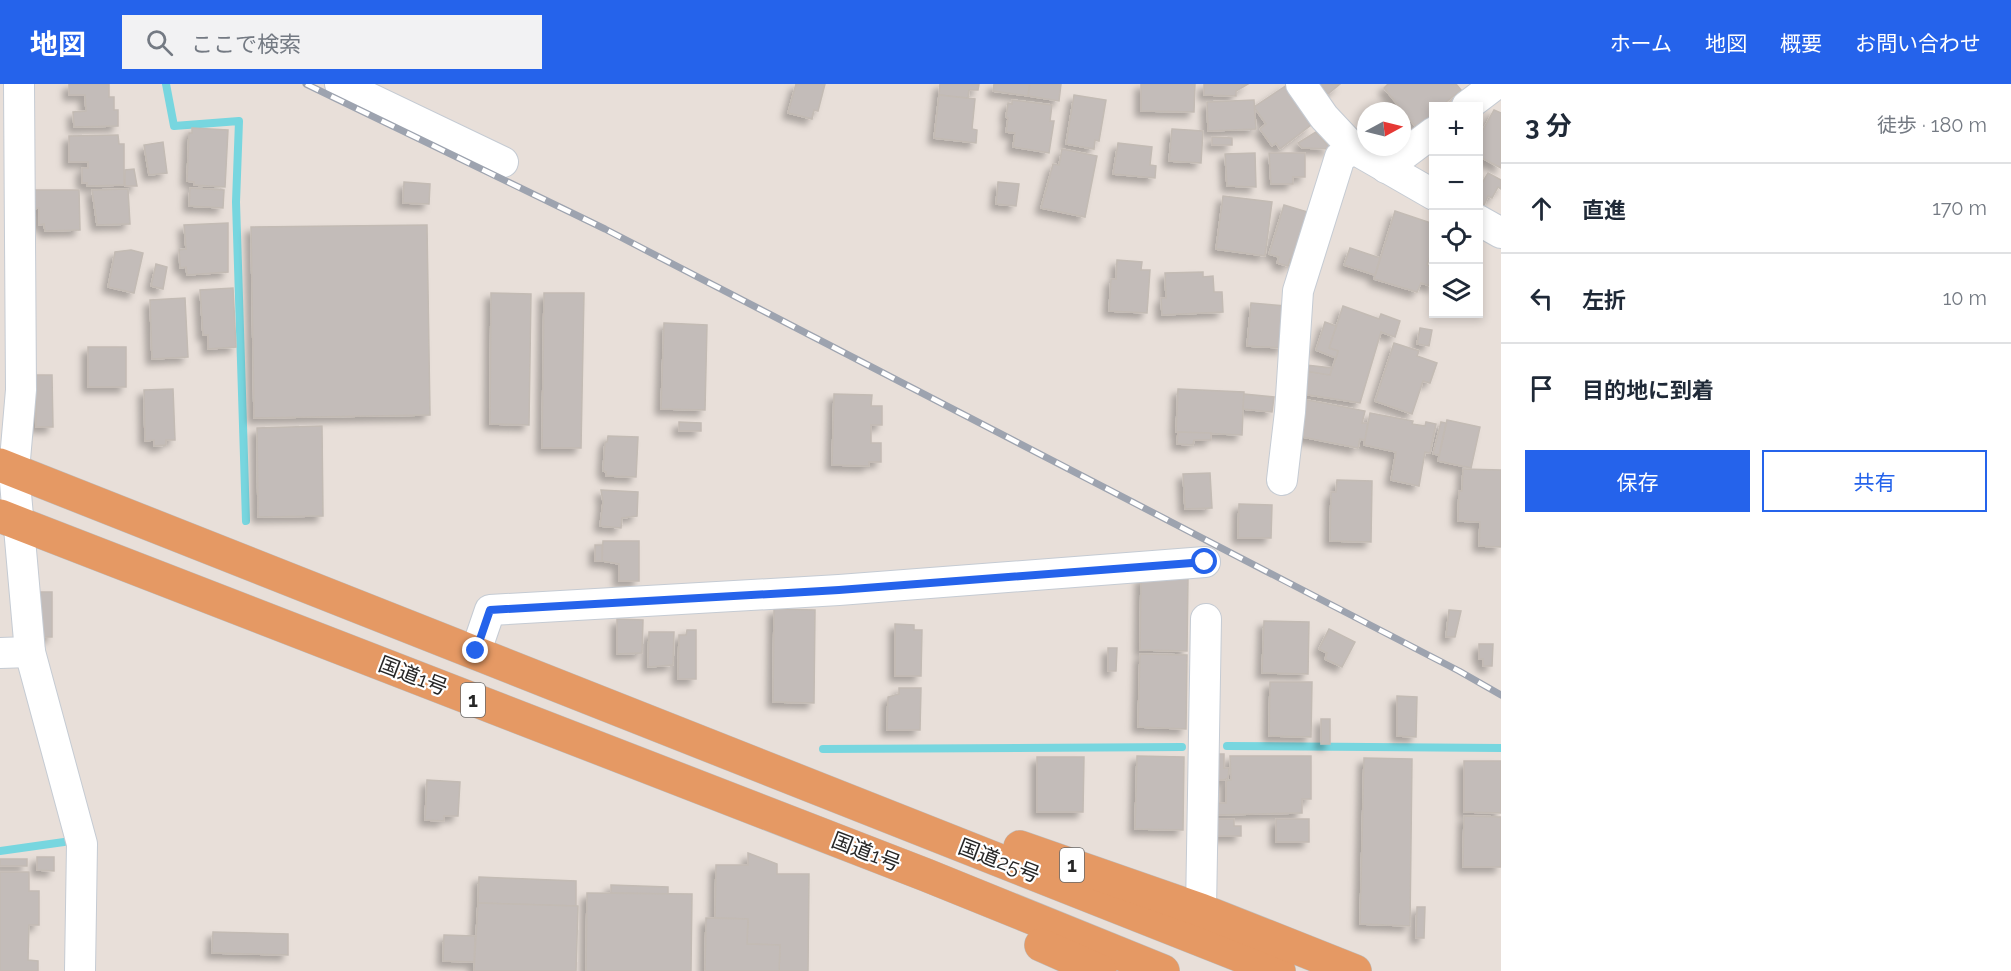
<!DOCTYPE html>
<html lang="ja">
<head>
<meta charset="utf-8">
<style>
	:root { --surface:#fff; --page:#f2f2f3; --text:#1f2937; --muted:#747a83; --line:#e0e1e3; --accent:#2563eb }
	body { margin:0; font-family:Raleway,"Noto Sans JP",sans-serif; background:var(--page); color:var(--text) }
	.controls { position:absolute; right:18px; top:18px; display:grid; overflow:hidden; border-radius:0px; box-shadow:0 3px 9px #0003 }
	.controls button { width:54px; height:54px; display:grid; place-items:center; padding:0; border:0; border-bottom:2px solid var(--line); background:var(--surface); color:var(--text); font:30px sans-serif }
	.compass { position:absolute; left:1357px; top:18px; width:54px; height:54px; border-radius:50%; background:var(--surface); box-shadow:0 3px 9px #0003; rotate:83deg }
	.stop { position:absolute; width:18px; height:18px; margin:-14px; border:4px solid #2563eb; border-radius:50%; background:#fff }
	.stop.end { background:#2563eb; border-color:#fff; box-shadow:0 2px 6px #0008 }
	.list { margin:0; padding:0; list-style:none }
	h2 { display:flex; justify-content:space-between; align-items:center; height:78px; margin:0; padding:0 24px; font-size:26px }
	h2 small { font-size:20px; font-weight:400; color:var(--muted) }
	.list li { display:grid; grid-template-columns:39px 1fr auto; gap:18px; align-items:center; box-sizing:border-box; height:90px; padding:0 24px; border-top:2px solid var(--line) }
	.list b { display:block; font-size:22px; white-space:nowrap }
	.list em { font-size:20px; font-style:normal; color:var(--muted) }
	.actions { display:flex; gap:12px; padding:18px 24px }
	.actions a { flex:1; padding:14px 0; border:2px solid var(--accent); border-radius:0px; text-align:center; font-size:21px; color:var(--accent) }
	.actions .main { background:var(--accent); color:#fff }
	.icon { flex:none; width:33px; height:33px; fill:none; stroke:currentColor; stroke-width:2; stroke-linecap:round; stroke-linejoin:round }
	.map { position:relative; flex:none; width:1501px; height:887px; overflow:hidden }
	header { display:flex; align-items:center; gap:36px; box-sizing:border-box; height:84px; padding:0 30px; background:var(--accent); color:#fff }
	header strong { font-size:28px }
	nav { display:flex; gap:33px; margin-inline-start:auto; font-size:21px }
	.search { width:420px; height:54px; background:var(--page); display:flex; align-items:center; gap:15px; box-sizing:border-box; padding:0 21px; border-radius:0px; color:var(--muted); font-size:22px }
	main { display:flex }
	aside { flex:1; background:var(--surface) }
	.map>svg:first-child { display:block }
	.lines { fill:none; stroke-linecap:round; stroke-linejoin:round }
	.stream { stroke:#77d6df; stroke-width:8 }
	.building { fill:#c3bcb9; stroke:#c3bbb4; stroke-width:1.5; filter:url(#shadow) }
	.minor-casing { stroke:#c5cbd3; stroke-width:32 }
	.trunk-casing { stroke:#bebebe; stroke-width:34 }
	.minor { stroke:#fff; stroke-width:30 }
	.trunk { stroke:#e59964; stroke-width:33 }
	.rail-casing { stroke:#9da3af; stroke-width:7 }
	.rail { stroke:#fff; stroke-width:4.5; stroke-dasharray:14; stroke-linecap:butt }
	.route { stroke:#2563eb; stroke-width:8 }
	.labels { text-anchor:middle; stroke-width:4.5; stroke-linejoin:round; paint-order:stroke }
	.shield { fill:#fff; stroke:#686868; stroke-width:1.5 }
	.shield-label { font-size:20px; font-weight:bold; fill:#272727 }
	.street-label { font-size:21px; fill:#272727; stroke:#fff }
</style>
</head>
<body>
<header>
<strong>地図</strong>
<div class="search"><svg class="icon" aria-label="search" viewBox="0 0 24 24"><circle cx="10" cy="10" r="6"/><path d="M15 15l6 6"/></svg>ここで検索</div>
<nav><a>ホーム</a><a>地図</a><a>概要</a><a>お問い合わせ</a></nav>
</header>
<main>
<div class="map">
<svg width="1501" height="887" viewBox="0 0 1501 887">
	<defs>
		<filter id="shadow"><feDropShadow dx="-5.5" dy="5.5" stdDeviation="3" flood-color="#0004"/></filter>
	</defs>
	<rect width="100%" height="100%" fill="#e8dfd9"/>
	<g class="lines">
		<!-- stream -->
		<g class="stream">
			<path d="M166,0L174,42L239,37L236,118L246,437"/>
			<path d="M1227,662L1501,664"/>
			<path d="M823,665L1182,663"/>
			<path d="M0,767L64,758"/>
		</g>
	</g>
	<!-- building -->
	<g class="building">
		<path d="M69,0H109V13H114V26H118V42L74,43L73,28L86,27L85,11H69Z"/>
		<path d="M796,0H825L818,27L814,26L812,35L788,29Z"/>
		<path d="M940,0H979L978,6H969L968,14L939,11Z"/>
		<path d="M994,0H1030L1028,12L993,7Z"/>
		<path d="M1030,0H1061L1059,17L1028,12Z"/>
		<path d="M1141,0H1195L1194,28L1141,27Z"/>
		<path d="M1204,0H1248L1236,7V12L1204,11Z"/>
		<path d="M1320,0H1340L1328,10Z"/>
		<path d="M1388,0H1456L1461,6L1441,22H1434V29L1416,43L1384,4Z"/>
		<path d="M1287,1L1311,41L1280,65L1276,59L1272,62L1260,45L1266,40L1254,23Z"/>
		<path d="M939,11L975,15L972,45L977,46L976,59L934,54Z"/>
		<path d="M1074,11L1106,16L1099,57L1095,56L1094,65L1066,60Z"/>
		<path d="M1012,16L1052,21L1050,37H1054L1049,69L1013,63L1015,49L1006,48L1008,34L1006,33L1008,19L1012,20Z"/>
		<path d="M1254,16L1256,45L1208,47L1207,18Z"/>
		<path d="M1494,26L1501,29V84L1478,72V55Z"/>
		<path d="M192,44L228,46L225,103L194,101V98L187,97L189,49H192Z"/>
		<path d="M1172,45L1203,47L1201,79L1169,77Z"/>
		<path d="M1316,48L1331,65L1302,64L1298,59Z"/>
		<path d="M118,51L119,60H124V101L87,102V99H82V84H88V78H69V52Z"/>
		<path d="M1212,53L1232,54V61H1212Z"/>
		<path d="M163,58L167,89L149,91L144,61Z"/>
		<path d="M1118,59L1152,63L1150,81L1156,82L1155,94L1113,90Z"/>
		<path d="M1062,65L1097,72L1085,133L1041,124L1053,80L1059,81Z"/>
		<path d="M1255,69L1256,103L1227,102L1225,70Z"/>
		<path d="M1269,69H1305V93H1293V100H1271Z"/>
		<path d="M134,85L137,102H125V86Z"/>
		<path d="M1488,89L1501,96V105L1498,103L1492,114L1488,112L1484,121L1478,118V106Z"/>
		<path d="M404,98L430,100L429,120L403,119Z"/>
		<path d="M998,98L1019,100L1016,122L996,120Z"/>
		<path d="M190,104L224,106L223,124L189,122Z"/>
		<path d="M128,105L130,140L97,141L92,106Z"/>
		<path d="M32,106H79L80,146L45,147L44,140L39,141V124L32,125Z"/>
		<path d="M1223,112L1272,118L1265,172L1216,165Z"/>
		<path d="M1284,121L1314,130L1299,178L1290,175L1288,182L1277,179L1279,173L1269,170Z"/>
		<path d="M1395,127L1434,140V162L1427,181L1434,183V203L1421,199L1417,208L1374,195Z"/>
		<path d="M228,139V188L187,191L186,183L180,184L179,166L186,165L184,141Z"/>
		<path d="M427,141L430,331L254,334L251,143Z"/>
		<path d="M1350,164L1380,174L1375,191L1344,181Z"/>
		<path d="M131,166L143,169L134,209L108,203L115,168Z"/>
		<path d="M1117,176L1142,178L1141,186H1150L1147,229L1109,227L1111,195H1116Z"/>
		<path d="M156,180L167,183L163,205L151,202Z"/>
		<path d="M1203,188V193L1213,192L1214,208H1222L1223,228L1162,231L1161,214H1166L1165,189Z"/>
		<path d="M233,204L236,263L208,265V251H203L200,206Z"/>
		<path d="M491,209L531,210L529,341L490,340Z"/>
		<path d="M544,209H584L581,364H542Z"/>
		<path d="M185,214L188,273L152,275L150,216Z"/>
		<path d="M1251,219L1286,222L1283,264L1247,262Z"/>
		<path d="M1343,222L1379,235L1381,230L1400,237L1395,253L1381,248L1360,319L1303,310L1305,287L1330,291L1338,267L1329,264Z"/>
		<path d="M1325,238L1336,242L1329,264L1338,267L1336,274L1316,266Z"/>
		<path d="M664,239L707,241L705,326L661,325Z"/>
		<path d="M1420,244L1432,246L1429,262L1417,260Z"/>
		<path d="M1394,259L1419,267L1417,272L1437,279L1430,299L1423,297L1412,330L1375,317Z"/>
		<rect x="88" y="263" width="38" height="40"/>
		<path d="M1306,281L1332,284L1330,291L1305,287Z"/>
		<path d="M36,291H52L53,343H36Z"/>
		<path d="M173,305L175,356H166V361L154,362V356L145,357L144,306Z"/>
		<path d="M1178,305L1244,308L1242,351L1176,348Z"/>
		<path d="M834,310L872,311L871,322H882V341H871V359H881V378H869V382L832,381Z"/>
		<path d="M1244,310L1274,313L1272,328L1243,325Z"/>
		<path d="M1307,316L1365,327L1362,339H1368L1365,356L1360,355L1358,364L1297,352Z"/>
		<path d="M1370,329L1413,337L1412,340L1425,342L1426,338L1436,340L1430,369L1425,368L1419,402L1391,396L1396,368L1364,361Z"/>
		<path d="M1447,336L1480,343L1471,384L1438,377Z"/>
		<path d="M679,338L701,339V347H679Z"/>
		<path d="M1441,338L1446,339L1439,371L1433,370Z"/>
		<path d="M322,342L323,432L258,433L257,344Z"/>
		<path d="M1178,348L1211,349V356H1194L1193,361L1177,360Z"/>
		<path d="M608,352L638,353L636,393L606,392V388L603,387L605,358H607Z"/>
		<path d="M1463,385L1501,386V463L1479,462L1480,438L1458,437L1459,407H1462Z"/>
		<path d="M1210,389L1212,424L1185,425L1183,390Z"/>
		<path d="M1337,396L1372,397L1371,458L1330,457L1331,408H1336Z"/>
		<path d="M601,406L638,408L637,432L622,434L621,444L600,442L603,418Z"/>
		<path d="M1239,420L1272,421L1271,454H1238Z"/>
		<path d="M603,457H639V497H619V480L602,477Z"/>
		<rect x="595" y="461" width="7" height="16"/>
		<path d="M1141,493L1188,494L1187,567L1140,566Z"/>
		<rect x="36" y="508" width="16" height="45"/>
		<path d="M774,525L815,526L814,619L773,618Z"/>
		<path d="M1449,526L1461,527L1455,553H1446Z"/>
		<path d="M617,535L643,536L642,569L617,570Z"/>
		<path d="M1264,537L1309,538L1308,590L1262,589Z"/>
		<path d="M895,540L914,541V546H922L921,592H895Z"/>
		<path d="M1329,545L1355,558L1342,583L1325,575L1327,569L1319,565Z"/>
		<path d="M687,546H696V595H678L679,551H686Z"/>
		<path d="M649,548H674L673,581L648,583Z"/>
		<path d="M1479,560H1493L1492,582H1483V575H1479Z"/>
		<path d="M1108,564H1117L1116,587H1108Z"/>
		<path d="M1140,570L1187,571L1186,645L1138,643Z"/>
		<path d="M1270,598H1312L1311,653L1269,652Z"/>
		<path d="M899,604H921L920,646H887L888,613L899,610Z"/>
		<path d="M1397,612L1417,613L1416,653L1397,652Z"/>
		<rect x="1321" y="635" width="9" height="25"/>
		<path d="M1217,670H1224V684H1229L1228,694L1224,696H1217Z"/>
		<path d="M1137,672L1184,673L1183,746L1135,745Z"/>
		<path d="M1230,672H1311V715H1302V729L1217,731L1216,719H1226V697L1231,696Z"/>
		<path d="M1037,673H1084L1083,728H1037Z"/>
		<path d="M1364,674L1412,675L1410,842L1360,840Z"/>
		<path d="M1464,677H1501V729L1464,728Z"/>
		<path d="M427,696L460,698L458,732H444V737L425,736Z"/>
		<path d="M1464,732L1501,733V783H1463Z"/>
		<path d="M1217,735H1234V742H1241V752H1217Z"/>
		<rect x="1276" y="735" width="33" height="23"/>
		<path d="M748,769L777,780V790H809L808,887H779L780,861L747,860L748,835L715,834L716,781H748Z"/>
		<path d="M37,773H54V787L37,786Z"/>
		<rect x="0" y="775" width="27" height="7"/>
		<path d="M0,788H29V807H39V841H29L28,876L38,877V887H0Z"/>
		<path d="M479,793L576,797V822L478,819Z"/>
		<path d="M611,801L668,803V810L611,809Z"/>
		<path d="M587,809L692,810L691,887H586Z"/>
		<path d="M478,819L578,822L576,887H474Z"/>
		<path d="M1417,823H1425L1424,854H1416Z"/>
		<path d="M706,834L748,835L747,860L780,861L779,887H705Z"/>
		<path d="M213,848L288,850V871L212,869Z"/>
		<path d="M444,851L475,852L474,878L443,877Z"/>
	</g>
	<g class="lines">
		<defs>
			<g id="minor">
				<path d="M19,0L21,306L14,387L30,568L82,760L80,887"/>
				<path d="M340,0L503,78"/>
				<path d="M1301,0L1324,33L1354,65L1434,111"/>
				<path d="M1467,22L1496,0"/>
				<path d="M1386,84L1434,48"/>
				<path d="M1478,136L1501,149"/>
				<path d="M1282,396L1290,328L1298,207L1340,73L1354,65"/>
				<path d="M476,567L490,526L839,506L1205,478"/>
				<path d="M0,569L30,568"/>
				<path d="M1201,826L1206,535"/>
			</g>
			<g id="trunk">
				<path d="M0,381L1279,887"/>
				<path d="M0,432L926,791L1163,887"/>
				<path d="M1020,763L1201,826L1355,887"/>
				<path d="M1041,861L1100,887"/>
			</g>
		</defs>
		<!-- minor casing -->
		<use href="#minor" class="minor-casing"/>
		<!-- trunk casing -->
		<use href="#trunk" class="trunk-casing"/>
		<!-- minor -->
		<use href="#minor" class="minor"/>
		<!-- trunk -->
		<use href="#trunk" class="trunk"/>
		<defs>
			<path id="rail" d="M306,0L605,145L1459,587L1501,611"/>
		</defs>
		<!-- rail casing -->
		<use href="#rail" class="rail-casing"/>
		<!-- rail -->
		<use href="#rail" class="rail"/>
	</g>
	<g class="lines">
		<!-- route -->
		<path class="route" d="M476,567L490,526L839,506L1205,478"/>
	</g>
	<g class="labels">
		<!-- shield labels -->
		<g class="shield">
			<rect x="461" y="599" width="24" height="34" rx="4.5"/>
			<rect x="1060" y="764" width="24" height="34" rx="4.5"/>
		</g>
		<g class="shield-label">
			<text x="473" y="623">1</text>
			<text x="1072" y="788">1</text>
		</g>
		<!-- street labels -->
		<g class="street-label">
			<text transform="translate(413 592) rotate(21)" y="7">国道1号</text>
			<text transform="translate(866 768) rotate(21)" y="7">国道1号</text>
			<text transform="translate(999 777) rotate(21)" y="7">国道25号</text>
		</g>
	</g>
</svg>
<div class="controls">
<button>+</button>
<button>−</button>
<button><svg class="icon" aria-label="locate" viewBox="0 0 24 24"><circle cx="12" cy="12" r="6"/><path d="M12 2v4M12 18v4M2 12h4M18 12h4"/></svg></button>
<button><svg class="icon" aria-label="layers" viewBox="0 0 24 24"><path d="M12 4l9 5-9 5-9-5zM3 14l9 5 9-5"/></svg></button>
</div>
<svg class="compass" viewBox="-18 -18 36 36"><path d="M0-13l5 13h-10z" fill="#e53935"/><path d="M0 13l5-13h-10z" fill="#747a83"/></svg>
<div class="stop" style="left:1205px;top:478px"></div>
<div class="stop end" style="left:476px;top:567px"></div>
</div>
<aside>
<h2>3 分<small>徒歩 · 180 m</small></h2>
<ul class="list">
<li><svg class="icon" aria-label="ahead" viewBox="0 0 24 24"><path d="M12 20V5M6 11l6-6 6 6"/></svg><div><b>直進</b></div><em>170 m</em></li>
<li><svg class="icon" aria-label="left" viewBox="0 0 24 24"><path d="M17 20v-9H6M10 6l-5 5 5 5"/></svg><div><b>左折</b></div><em>10 m</em></li>
<li><svg class="icon" aria-label="arrive" viewBox="0 0 24 24"><path d="M6 21V4h12l-3 4 3 4H6"/></svg><div><b>目的地に到着</b></div></li>
</ul>
<div class="actions"><a class="main">保存</a><a>共有</a></div>
</aside>
</main>
</body>
</html>
